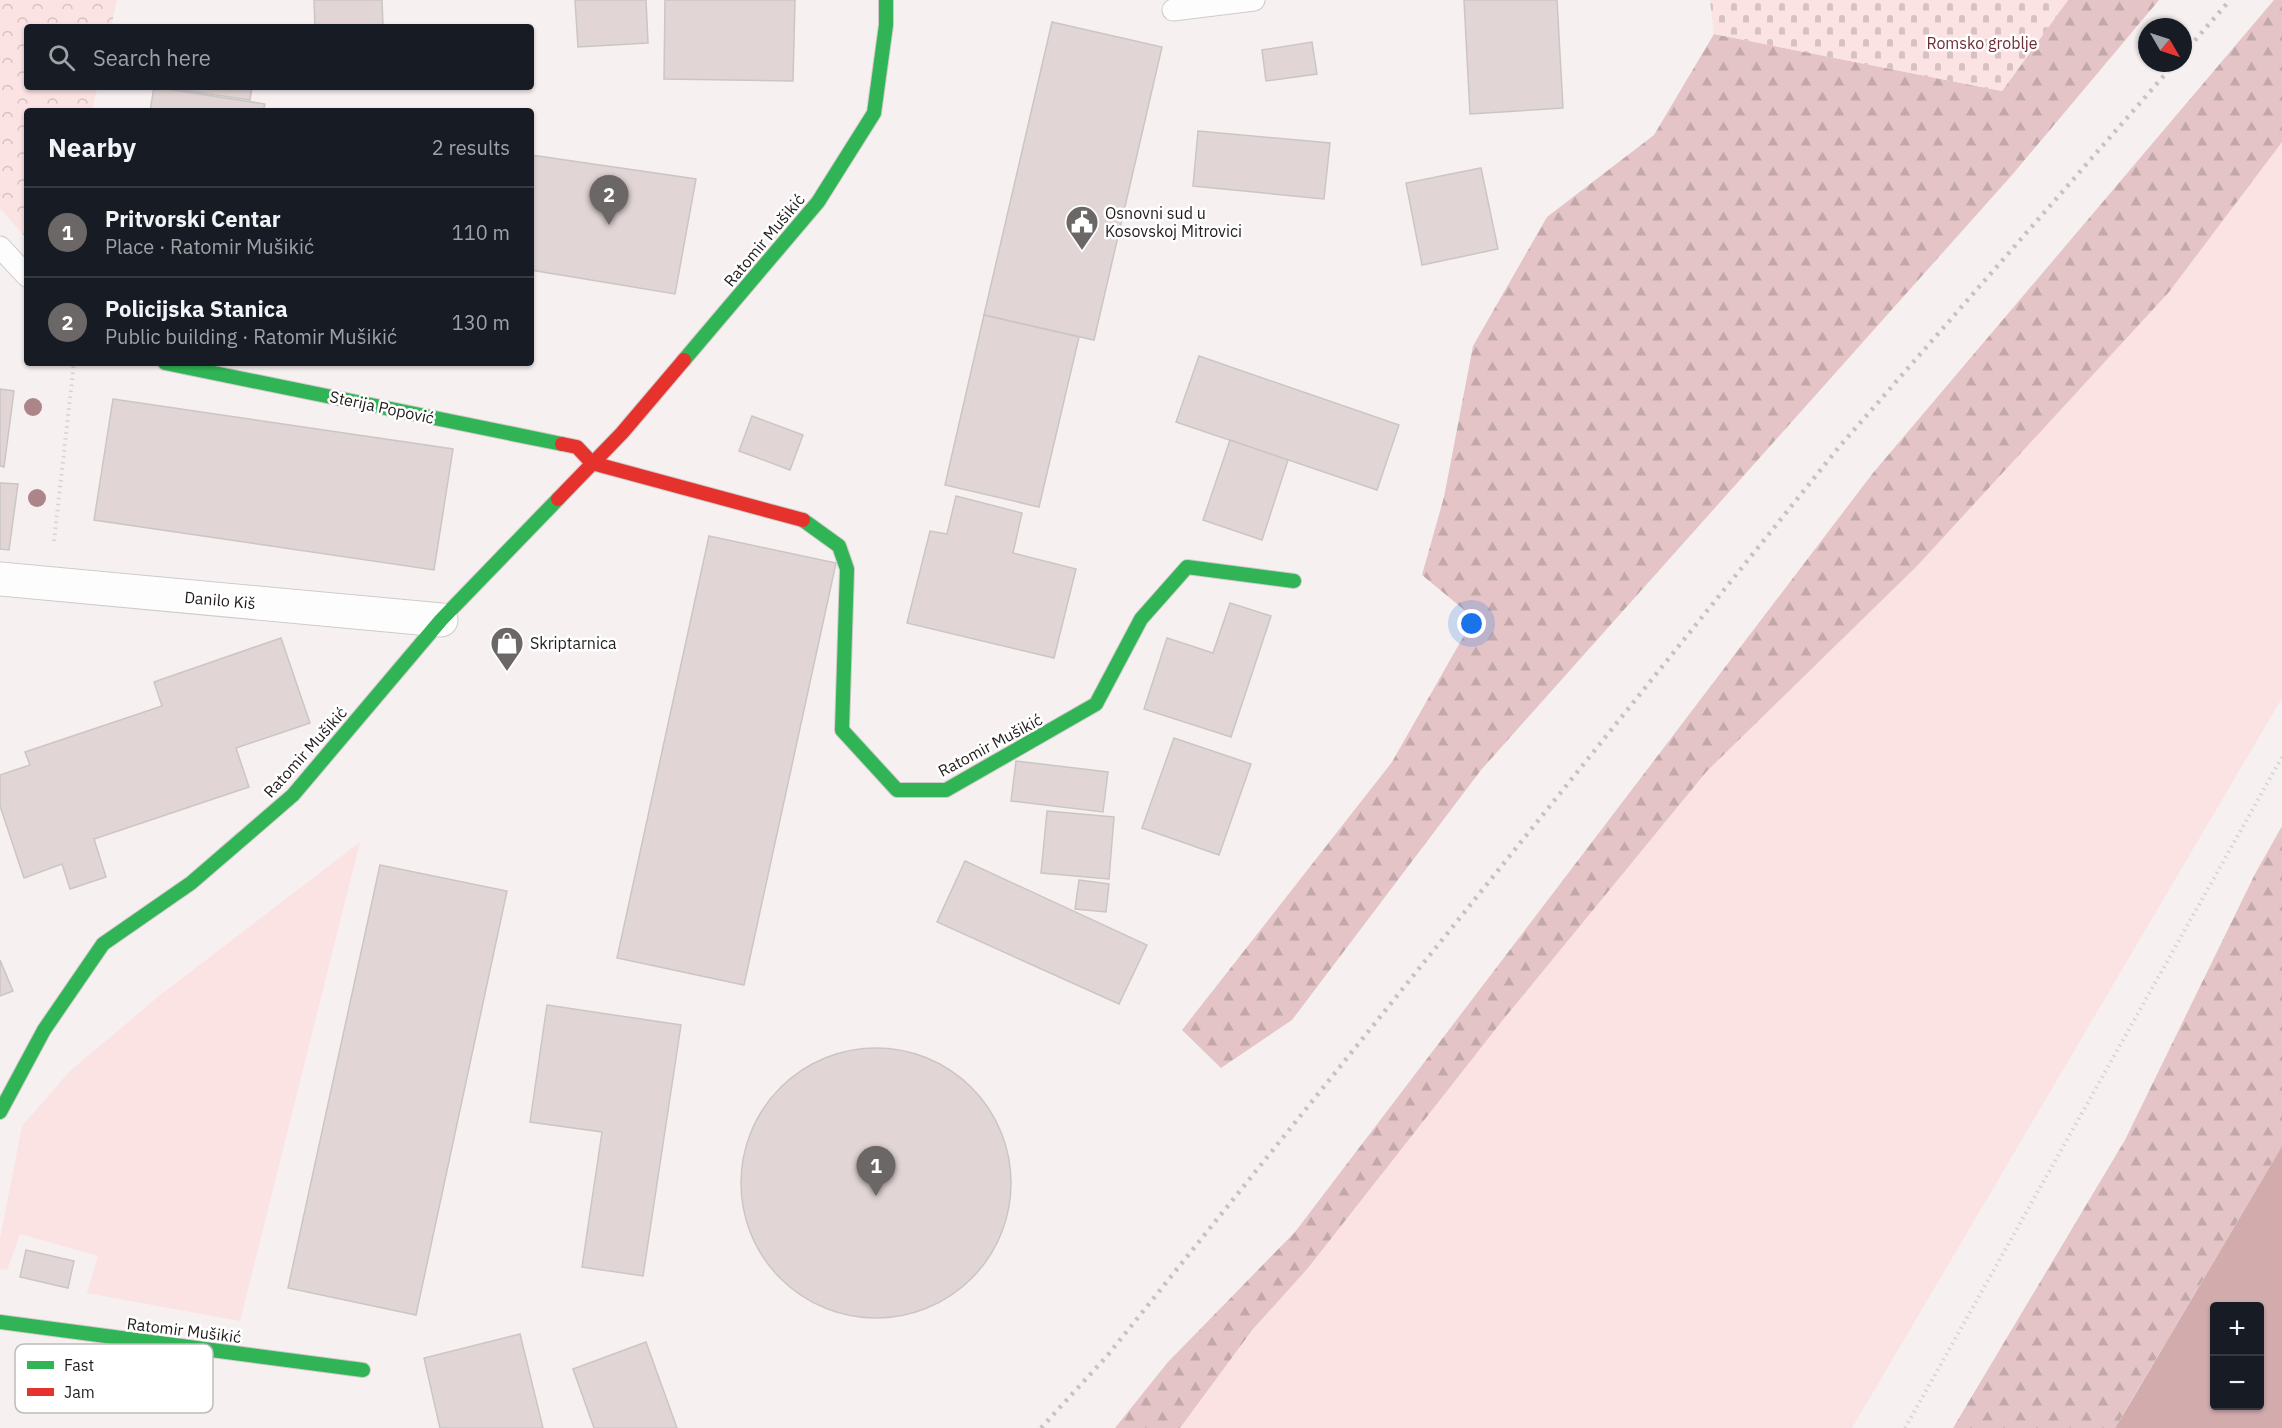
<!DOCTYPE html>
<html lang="en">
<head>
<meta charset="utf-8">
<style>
	:root { --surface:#171b24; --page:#242831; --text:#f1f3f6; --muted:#9ea1a6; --line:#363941; --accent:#6c6767 }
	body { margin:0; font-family:"IBM Plex Sans",sans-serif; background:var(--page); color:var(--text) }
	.controls { position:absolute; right:18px; bottom:18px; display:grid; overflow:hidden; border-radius:6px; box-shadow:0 2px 4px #0004 }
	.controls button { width:54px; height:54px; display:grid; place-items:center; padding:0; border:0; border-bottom:2px solid var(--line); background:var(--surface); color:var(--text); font:30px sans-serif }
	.compass { position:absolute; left:2138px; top:18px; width:54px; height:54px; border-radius:50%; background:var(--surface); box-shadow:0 2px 4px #0004; rotate:129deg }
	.you { position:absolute; left:1472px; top:624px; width:21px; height:21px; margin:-15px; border:4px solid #fff; border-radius:50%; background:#1a73e8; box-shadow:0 0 0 9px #1a73e833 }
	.badge { display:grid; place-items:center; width:39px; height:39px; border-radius:50%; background:var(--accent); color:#fff; font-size:20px; font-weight:700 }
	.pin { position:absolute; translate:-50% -50px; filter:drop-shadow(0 2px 3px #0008) }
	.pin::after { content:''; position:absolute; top:32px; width:21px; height:18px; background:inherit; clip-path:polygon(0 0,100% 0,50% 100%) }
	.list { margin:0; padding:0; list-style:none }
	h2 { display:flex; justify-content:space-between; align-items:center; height:78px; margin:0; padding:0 24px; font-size:26px }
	h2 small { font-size:20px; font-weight:400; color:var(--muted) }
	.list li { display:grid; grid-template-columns:39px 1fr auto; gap:18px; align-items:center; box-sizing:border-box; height:90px; padding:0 24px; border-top:2px solid var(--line) }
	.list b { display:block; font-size:22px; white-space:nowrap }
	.list p { margin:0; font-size:20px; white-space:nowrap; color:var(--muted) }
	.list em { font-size:20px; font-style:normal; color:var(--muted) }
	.icon { flex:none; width:33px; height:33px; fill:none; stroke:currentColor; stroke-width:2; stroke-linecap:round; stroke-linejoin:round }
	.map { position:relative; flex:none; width:2282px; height:1428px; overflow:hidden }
	.search { position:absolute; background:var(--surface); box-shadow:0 2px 4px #0004; left:24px; top:24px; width:510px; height:66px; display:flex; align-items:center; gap:15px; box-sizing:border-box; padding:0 21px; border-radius:6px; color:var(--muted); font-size:22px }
	.panel { position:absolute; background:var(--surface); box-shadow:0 2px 4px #0004; left:24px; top:108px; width:510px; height:258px; border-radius:6px }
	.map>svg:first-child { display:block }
	.grass { fill:#fbe2e3 }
	.forest { fill:url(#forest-firs) }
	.cemetery { fill:url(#cemetery-stones) }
	.park { fill:url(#park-crowns) }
	.water { fill:#d2abad; fill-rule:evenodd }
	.building { fill:#e2d5d5; stroke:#cbc6c6; stroke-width:1.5 }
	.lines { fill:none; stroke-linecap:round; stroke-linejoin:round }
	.lane-casing { stroke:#d0cbcb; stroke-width:23 }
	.street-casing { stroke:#d0cbcb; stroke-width:35 }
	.fast-casing { stroke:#d0cbcb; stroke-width:16 }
	.jam-casing { stroke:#d0cbcb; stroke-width:16 }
	.path { stroke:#d6d3d3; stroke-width:4; stroke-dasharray:1.5 4.5; stroke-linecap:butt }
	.lane { stroke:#fefdfd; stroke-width:21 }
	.street { stroke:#fefdfd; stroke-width:33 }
	.fast { stroke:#30b455; stroke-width:14 }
	.jam { stroke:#e5322d; stroke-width:14 }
	.rail { stroke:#c5c3c3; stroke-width:4.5; stroke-dasharray:3 6; stroke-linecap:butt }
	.tree { fill:#ac8589 }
	.labels { text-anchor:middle; stroke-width:5; stroke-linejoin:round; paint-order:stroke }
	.park-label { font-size:16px; fill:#702d35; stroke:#fff }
	.poi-label { font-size:16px; fill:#221d1d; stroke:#fff; text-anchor:start }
	.street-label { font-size:16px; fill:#221d1d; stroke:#fff }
	.key { fill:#fff; stroke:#bdbbbb; stroke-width:1.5 }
	.key-label { font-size:16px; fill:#221d1d }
</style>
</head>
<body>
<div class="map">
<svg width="2282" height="1428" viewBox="0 0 2282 1428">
	<defs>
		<pattern id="forest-firs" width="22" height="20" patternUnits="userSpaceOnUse" patternTransform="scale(1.5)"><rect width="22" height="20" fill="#e4c4c6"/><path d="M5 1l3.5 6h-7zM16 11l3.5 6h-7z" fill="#c3a8aa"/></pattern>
		<pattern id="cemetery-stones" width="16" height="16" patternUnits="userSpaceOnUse" patternTransform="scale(1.5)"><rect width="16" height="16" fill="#fbe2e3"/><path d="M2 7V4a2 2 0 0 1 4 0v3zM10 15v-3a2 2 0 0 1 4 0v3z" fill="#d7c1c2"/></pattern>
		<pattern id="park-crowns" width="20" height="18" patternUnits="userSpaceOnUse" patternTransform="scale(1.5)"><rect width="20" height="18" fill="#fbe2e3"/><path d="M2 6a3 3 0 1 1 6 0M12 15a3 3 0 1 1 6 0" fill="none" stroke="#d7c1c2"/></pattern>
	</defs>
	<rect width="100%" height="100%" fill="#f6f0f0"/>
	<!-- grass -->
	<g class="grass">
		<path d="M2282,142V698L1852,1428H1180L1253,1329L1308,1268L1502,1021L1707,771L1917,566L2169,292Z"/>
		<path d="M360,842L240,1321L87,1293L98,1256L20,1234L7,1270L0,1269V1239L22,1126L69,1072L159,996Z"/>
	</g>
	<!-- forest -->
	<g class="forest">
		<path d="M2068,0H2159L2012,175L1481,770L1292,1020L1221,1068L1182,1030L1392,762L1474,618L1422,575L1444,497L1473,346L1547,217L1654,135L1714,34L2002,91Z"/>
		<path d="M2274,0H2282V142L2169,292L1917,566L1707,771L1502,1021L1308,1268L1253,1329L1180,1428H1115L1168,1362L1295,1232L1873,473Z"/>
		<path d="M2282,826V1146L2115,1428H1953L2125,1140L2255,874Z"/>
	</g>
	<!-- cemetery -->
	<path class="cemetery" d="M1710,0H2068L2002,91L1714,34Z"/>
	<!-- park -->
	<path class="park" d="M0,0H117L111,27H27V87H97L92,111H27V239L0,208Z"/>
	<!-- water -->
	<path class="water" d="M2282,1146V1428H2115L2129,1405ZM2214,1306H2260V1406H2214Z"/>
	<!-- building -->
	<g class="building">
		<path d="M314,0H382L383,27H315Z"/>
		<path d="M575,0H646L648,43L578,47Z"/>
		<path d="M665,0H795L793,81L664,79Z"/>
		<path d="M1464,0H1557L1563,108L1470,114Z"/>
		<path d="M1052,22L1162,47L1094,340L984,315Z"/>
		<path d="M1312,42L1317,74L1266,81L1262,50Z"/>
		<path d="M154,87L265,104L263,111H150Z"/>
		<path d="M163,87H252L250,100Z"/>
		<path d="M1198,131L1330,143L1324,199L1193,186Z"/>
		<path d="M531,155L696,179L675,294L531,270Z"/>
		<path d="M1481,168L1498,249L1422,265L1406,183Z"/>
		<path d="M984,315L1079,337L1039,507L945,485Z"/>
		<path d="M1199,356L1399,425L1377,490L1176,422Z"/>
		<path d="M0,389L14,391L4,467L0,466Z"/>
		<path d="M113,399L453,449L434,570L94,520Z"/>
		<path d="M752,416L803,435L790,470L739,451Z"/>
		<path d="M1230,440L1288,460L1262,540L1203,520Z"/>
		<path d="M0,483L18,484L9,550L0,549Z"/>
		<path d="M956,496L1022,513L1013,553L1076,569L1054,658L907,623L930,531L947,534Z"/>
		<path d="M709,536L836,563L744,985L617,958Z"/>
		<path d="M1230,603L1271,616L1231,737L1144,709L1167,638L1213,653Z"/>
		<path d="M281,638L310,723L236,748L249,787L94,839L106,877L70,889L62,864L24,878L0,806V775L30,765L25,752L162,706L154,682Z"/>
		<path d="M1174,738L1251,764L1219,855L1142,828Z"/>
		<path d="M1016,761L1108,772L1103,812L1011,801Z"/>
		<path d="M1047,811L1114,817L1109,879L1041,873Z"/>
		<path d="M965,861L1147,945L1119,1004L937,922Z"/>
		<path d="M380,865L507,891L416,1315L288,1288Z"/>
		<path d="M1079,880L1109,884L1106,912L1075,909Z"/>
		<path d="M0,960L13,991L0,996Z"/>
		<path d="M547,1005L681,1025L643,1276L582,1267L602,1132L530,1122Z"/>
		<circle cx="876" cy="1183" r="135"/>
		<path d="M26,1250L74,1261L68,1288L20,1277Z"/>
		<path d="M520,1334L543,1428H440L424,1358Z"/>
		<path d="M646,1342L677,1428H594L573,1369Z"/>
	</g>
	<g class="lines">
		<defs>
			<g id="lane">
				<path d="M1173,10L1254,0"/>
				<path d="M0,247L27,276"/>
			</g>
			<path id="street" d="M0,579L441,620"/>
			<g id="fast">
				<path d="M684,360L818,202L874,113L886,25V0"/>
				<path d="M165,363L562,444"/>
				<path d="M803,520L839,546L847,569L842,730L897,790H946L1096,704L1141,619L1187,567L1294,581"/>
				<path d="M0,1112L44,1030L103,944L191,883L293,795L441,620L558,499"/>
				<path d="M0,1322L363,1370"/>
			</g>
			<g id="jam">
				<path d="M562,444L577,447L592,463L803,520"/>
				<path d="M558,499L622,433L684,360"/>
			</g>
		</defs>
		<!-- lane casing -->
		<use href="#lane" class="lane-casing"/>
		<!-- street casing -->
		<use href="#street" class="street-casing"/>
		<!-- fast casing -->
		<use href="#fast" class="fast-casing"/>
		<!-- jam casing -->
		<use href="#jam" class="jam-casing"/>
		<!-- path -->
		<g class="path">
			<path d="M54,541L74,363"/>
			<path d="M1905,1428L2282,757"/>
		</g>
		<!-- lane -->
		<use href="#lane" class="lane"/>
		<!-- street -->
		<use href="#street" class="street"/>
		<!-- fast -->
		<use href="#fast" class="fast"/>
		<!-- jam -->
		<use href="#jam" class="jam"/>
		<!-- rail -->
		<g class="rail">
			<path d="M2183,54L2230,0"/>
			<path d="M1041,1428L1107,1356L1839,447L2175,63"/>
		</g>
	</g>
	<!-- trees -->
	<g class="tree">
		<circle cx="33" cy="407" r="9"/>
		<circle cx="37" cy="498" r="9"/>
	</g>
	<!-- icons -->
	<defs>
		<symbol id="civic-pin" viewBox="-11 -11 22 30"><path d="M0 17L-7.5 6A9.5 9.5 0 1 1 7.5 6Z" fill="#6c6767" stroke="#fff"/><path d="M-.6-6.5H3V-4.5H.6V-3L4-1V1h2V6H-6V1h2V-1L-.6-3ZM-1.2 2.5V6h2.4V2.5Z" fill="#fff"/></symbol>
		<symbol id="shop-pin" viewBox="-11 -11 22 30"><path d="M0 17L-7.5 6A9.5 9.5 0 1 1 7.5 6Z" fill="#6c6767" stroke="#fff"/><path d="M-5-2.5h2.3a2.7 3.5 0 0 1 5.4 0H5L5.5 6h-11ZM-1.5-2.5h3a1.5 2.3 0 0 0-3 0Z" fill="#fff"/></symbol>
	</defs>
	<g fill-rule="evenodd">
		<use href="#civic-pin" x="1063" y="203" width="38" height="52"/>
		<use href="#shop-pin" x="488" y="624" width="38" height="52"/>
	</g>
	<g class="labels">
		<!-- park labels -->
		<g class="park-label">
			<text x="1982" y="49">Romsko groblje</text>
		</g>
		<!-- poi labels -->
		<g class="poi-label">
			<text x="1105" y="219">Osnovni sud u<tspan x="1105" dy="18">Kosovskoj Mitrovici</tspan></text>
			<text x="530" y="649">Skriptarnica</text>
		</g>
		<!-- street labels -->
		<g class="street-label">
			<text transform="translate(764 240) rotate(-50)" y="6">Ratomir Mušikić</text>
			<text transform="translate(382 407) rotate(12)" y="6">Sterija Popović</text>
			<text transform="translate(220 600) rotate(5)" y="6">Danilo Kiš</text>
			<text transform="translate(990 745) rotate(-28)" y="6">Ratomir Mušikić</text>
			<text transform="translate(305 752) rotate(-48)" y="6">Ratomir Mušikić</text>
			<text transform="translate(184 1330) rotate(7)" y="6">Ratomir Mušikić</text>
		</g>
	</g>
	<!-- legend -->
	<rect x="15" y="1344" width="198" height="69" rx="9" class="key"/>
	<rect x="27" y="1361" width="27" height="8" fill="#30b455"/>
	<rect x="27" y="1388" width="27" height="8" fill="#e5322d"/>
	<g class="key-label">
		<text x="64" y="1371">Fast</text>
		<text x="64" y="1398">Jam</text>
	</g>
</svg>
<div class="controls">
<button>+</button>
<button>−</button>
</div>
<svg class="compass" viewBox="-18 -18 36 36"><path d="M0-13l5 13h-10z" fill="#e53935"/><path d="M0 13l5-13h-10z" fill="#9ea1a6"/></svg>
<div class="you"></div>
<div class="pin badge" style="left:876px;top:1196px">1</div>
<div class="pin badge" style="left:609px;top:225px">2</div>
<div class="search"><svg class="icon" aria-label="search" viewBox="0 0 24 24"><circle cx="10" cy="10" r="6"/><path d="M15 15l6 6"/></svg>Search here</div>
<section class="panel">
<h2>Nearby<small>2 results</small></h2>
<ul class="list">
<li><span class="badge">1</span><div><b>Pritvorski Centar</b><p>Place · Ratomir Mušikić</p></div><em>110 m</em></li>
<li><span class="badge">2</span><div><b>Policijska Stanica</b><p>Public building · Ratomir Mušikić</p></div><em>130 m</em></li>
</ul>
</section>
</div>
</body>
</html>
